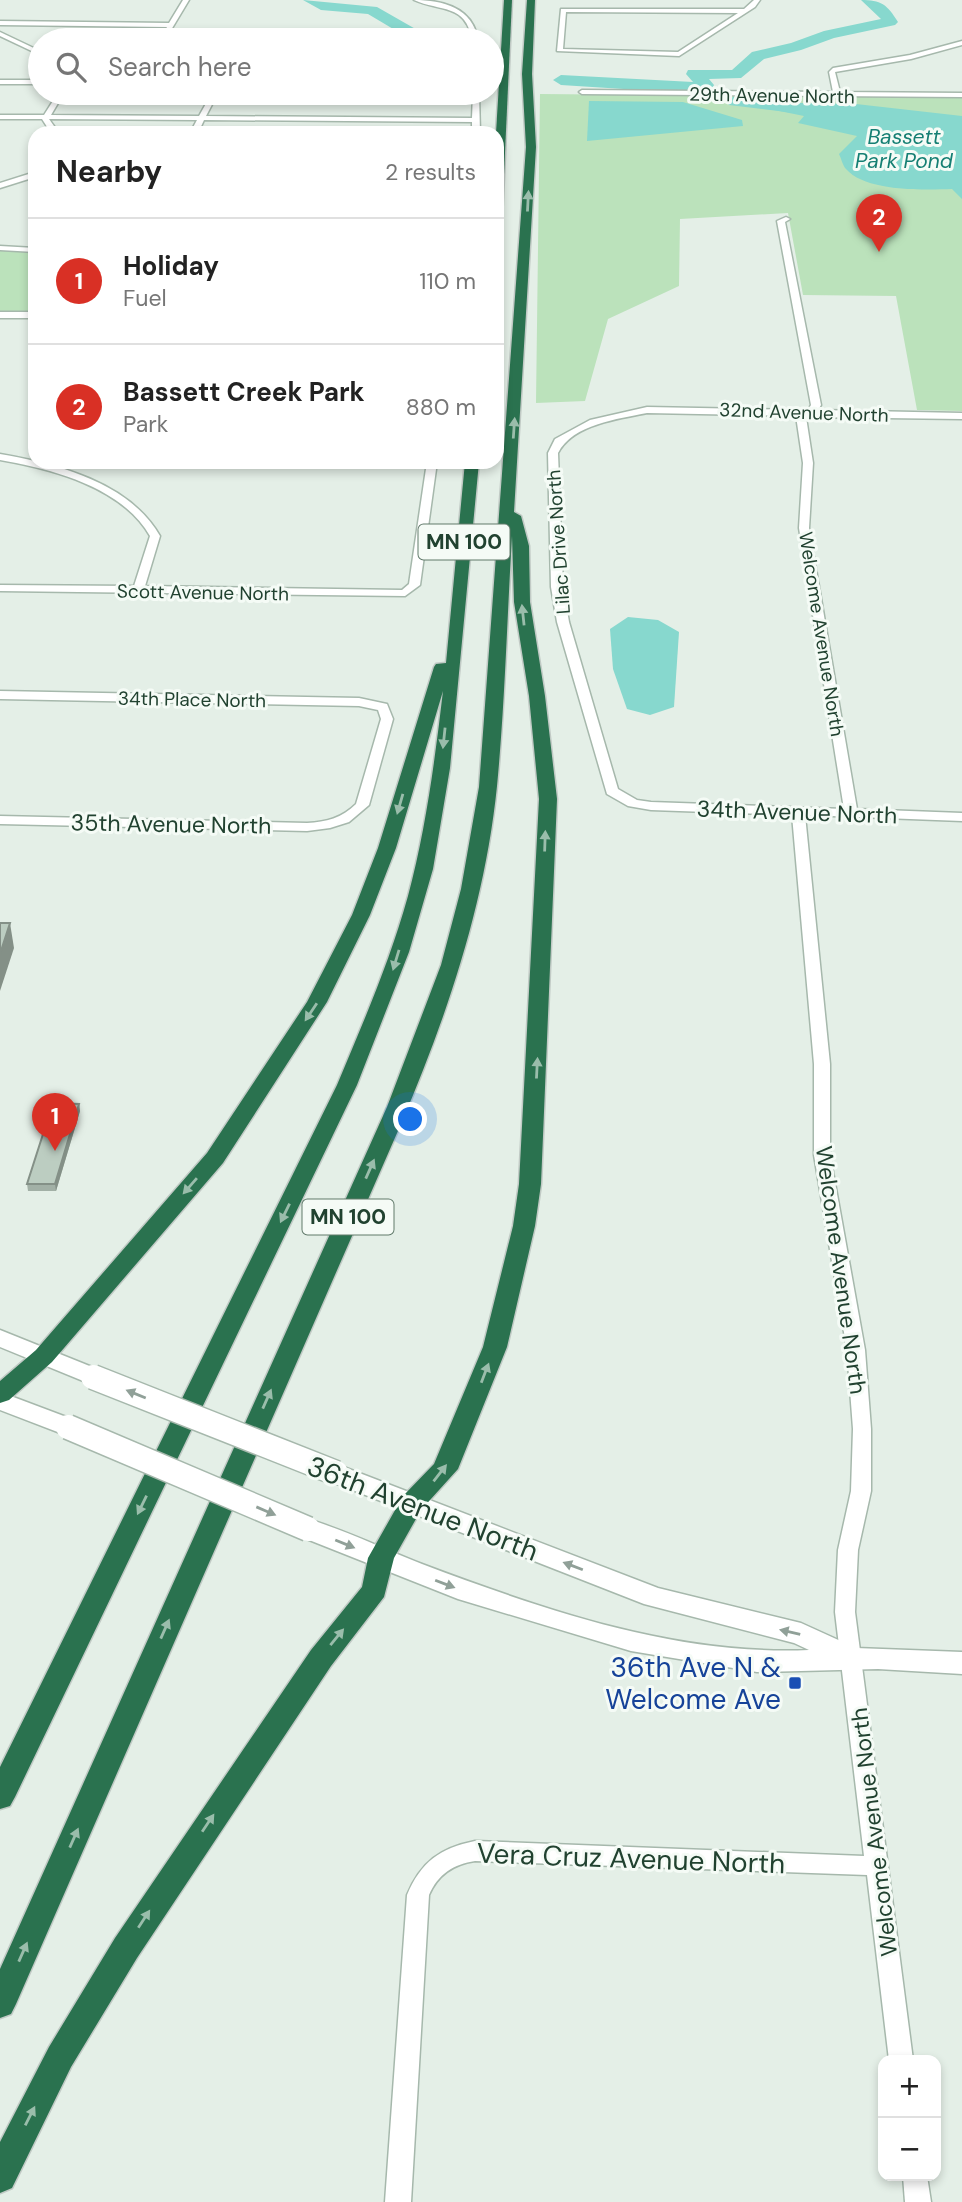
<!DOCTYPE html>
<html lang="en">
<head>
<meta charset="utf-8">
<style>
	:root { --surface:#fff; --page:#f2f2f2; --text:#222; --muted:#767676; --line:#e0e0e0; --accent:#d93025 }
	body { margin:0; font-family:"DM Sans",sans-serif; background:var(--page); color:var(--text) }
	.controls { position:absolute; right:21px; bottom:21px; display:grid; overflow:hidden; border-radius:14px; box-shadow:0 4px 10px #0003 }
	.controls button { width:63px; height:63px; display:grid; place-items:center; padding:0; border:0; border-bottom:2px solid var(--line); background:var(--surface); color:var(--text); font:35px sans-serif }
	.you { position:absolute; left:411px; top:1120px; width:24px; height:24px; margin:-18px; border:5px solid #fff; border-radius:50%; background:#1a73e8; box-shadow:0 0 0 10px #1a73e833 }
	.badge { display:grid; place-items:center; width:46px; height:46px; border-radius:50%; background:var(--accent); color:#fff; font-size:23px; font-weight:700 }
	.pin { position:absolute; translate:-50% -58px; filter:drop-shadow(0 2px 4px #0008) }
	.pin::after { content:''; position:absolute; top:37px; width:24px; height:21px; background:inherit; clip-path:polygon(0 0,100% 0,50% 100%) }
	.list { margin:0; padding:0; list-style:none }
	h2 { display:flex; justify-content:space-between; align-items:center; height:91px; margin:0; padding:0 28px; font-size:30px }
	h2 small { font-size:23px; font-weight:400; color:var(--muted) }
	.list li { display:grid; grid-template-columns:46px 1fr auto; gap:21px; align-items:center; box-sizing:border-box; height:126px; padding:0 28px; border-top:2px solid var(--line) }
	.list b { display:block; font-size:26px; white-space:nowrap }
	.list p { margin:0; font-size:23px; white-space:nowrap; color:var(--muted) }
	.list em { font-size:23px; font-style:normal; color:var(--muted) }
	.icon { flex:none; width:38px; height:38px; fill:none; stroke:currentColor; stroke-width:2; stroke-linecap:round; stroke-linejoin:round }
	.map { position:relative; flex:none; width:962px; height:2202px; overflow:hidden }
	.search { position:absolute; background:var(--surface); box-shadow:0 4px 10px #0003; left:28px; top:28px; width:476px; height:77px; display:flex; align-items:center; gap:18px; box-sizing:border-box; padding:0 24px; border-radius:38px; color:var(--muted); font-size:26px }
	.panel { position:absolute; background:var(--surface); box-shadow:0 4px 10px #0003; left:28px; top:126px; width:476px; height:343px; border-radius:21px }
	.map>svg:first-child { display:block }
	.green { fill:#bbe2bb }
	.water { fill:#87d8ce }
	.lines { fill:none; stroke-linecap:round; stroke-linejoin:round }
	.river { fill:#87d8ce; fill-rule:evenodd }
	.minor-casing { stroke:#a6b8ac; stroke-width:3 }
	.tertiary-casing { stroke:#a6b8ac; stroke-width:3 }
	.motorway-casing { stroke:#c1cac5; stroke-width:3 }
	.minor { fill:#fff; fill-rule:evenodd }
	.tertiary { fill:#fff; fill-rule:evenodd }
	.motorway { fill:#2a724f; fill-rule:evenodd }
	.tertiary-bridge-casing { stroke:#a6b8ac; stroke-width:27; stroke-linecap:butt }
	.tertiary-bridge { stroke:#fff; stroke-width:24 }
	.wall { fill:#a2b0a6 }
	.shaded-wall { fill:#849087 }
	.building { fill:#bccdc1; stroke:#849087; stroke-width:2 }
	.oneway { fill:#9abdab }
	.oneway2 { fill:#90a098 }
	.transit-dot { fill:#1a4fb4; stroke:#f5fbf6; stroke-width:2.5 }
	.labels { text-anchor:middle; stroke-width:6; stroke-linejoin:round; paint-order:stroke }
	.far-street-label { font-size:19px; fill:#214230; stroke:#f5fbf6 }
	.far-water-label { font-size:21px; font-style:italic; fill:#157f73; stroke:#f5fbf6 }
	.shield { fill:#f5fbf6; stroke:#617a6b; stroke-width:2 }
	.shield-label { font-size:21px; font-weight:bold; fill:#214230 }
	.street-label { font-size:23px; fill:#214230; stroke:#f5fbf6 }
	.near-street-label { font-size:28px; fill:#214230; stroke:#f5fbf6 }
	.near-transit-label { font-size:28px; fill:#164399; stroke:#f5fbf6; text-anchor:end }
</style>
</head>
<body>
<div class="map">
<svg width="962" height="2202" viewBox="0 0 962 2202">
	<rect width="100%" height="100%" fill="#e4efe7"/>
	<!-- green -->
	<g class="green">
		<path d="M540,94L962,98V411L917,410L896,296L803,295L788,213L680,219L679,286L608,319L585,401L536,403Z"/>
		<path d="M0,250L35,252V313H0Z"/>
	</g>
	<!-- water -->
	<g class="water">
		<path d="M589,101L683,102L742,120L743,126L587,141Z"/>
		<path d="M751,102L856,104L962,116V199L952,189C924,190 866,192 846,169C843,166 841,158 839,154L857,136L798,123L804,116L749,105Z"/>
		<path d="M628,617L658,620L679,632L674,707L650,715L627,709L613,669L610,629Z"/>
	</g>
	<g class="lines">
		<!-- river -->
		<g class="river">
			<path d="M303,0L377,7L419,31L422,40H406L405,36L368,14L321,10Z"/>
			<path d="M861,0C881,0 887,4 898,22L895,25L834,38L801,50L764,59L741,78L709,79L714,85L712,89L686,93L561,85L553,80L561,75L693,82L686,74L688,70H732L752,52L791,43L824,31L881,19Z"/>
			<path d="M735,96L803,104L812,109L803,114L729,105L726,101Z"/>
		</g>
		<defs>
			<g id="minor">
				<path d="M183,0H189L165,40H159L167,27L0,25V21L169,23Z"/>
				<path d="M414,0C443,0 473,8 478,40H472C466,3 440,12 414,0Z"/>
				<path d="M754,0H760L755,7L679,56L557,51L561,9H744ZM566,12L738,13L678,52L563,49Z"/>
				<path d="M0,32L40,51V55L0,36Z"/>
				<path d="M962,41V45L911,59L835,72L840,92L962,93V97L582,94L579,92L582,90L833,92L829,72L833,68L910,55Z"/>
				<rect x="0" y="80" width="40" height="4"/>
				<path d="M58,93H64L51,115L199,116L212,93H218L206,116L472,118L473,93H479L480,133H472V122L204,120L198,133H190L197,120L49,119L59,133H51L42,119H0V115H44Z"/>
				<path d="M35,172V177L0,188V183Z"/>
				<path d="M786,217L790,219L785,222L821,405L818,410L962,413V419L806,417L813,463L809,528L857,809L962,813V821L805,815L830,1064V1155L865,1350L871,1429V1491L858,1550L855,1612L913,2060H889L867,1875L475,1861C454,1864 438,1874 429,1895L411,2202H385L407,1895C421,1862 440,1848 475,1841L864,1856L835,1612L838,1550L851,1491L853,1429L847,1350L814,1155V1064L792,815L651,810L628,806L607,794L557,622L551,587L548,453L555,439L590,420L647,407L808,410L811,405L777,221ZM647,413L796,416L803,463L799,528L844,809L651,802L637,800L618,789L569,622L563,587L558,453C573,424 618,419 647,413Z"/>
				<path d="M0,246L35,248V252L0,250Z"/>
				<rect x="0" y="312" width="35" height="6"/>
				<path d="M0,454C57,464 129,482 160,536L145,586L402,590L409,584L427,462H437L420,585L405,596L0,591V585L134,586L150,536C122,487 52,469 0,460Z"/>
				<path d="M0,691L359,698L387,704L393,719L369,805L349,822L330,828L307,831L0,824V816L307,823C326,822 342,818 356,804L381,719L378,710L359,706L0,699Z"/>
				<path d="M903,2176H927L931,2202H905Z"/>
			</g>
			<g id="tertiary">
				<path d="M0,1330L102,1371L105,1377L102,1383L93,1385L0,1347Z"/>
				<path d="M0,1392L77,1421L80,1427L77,1433L68,1436L0,1410Z"/>
				<path d="M336,1464L658,1588L801,1623L856,1648L962,1652V1674L878,1669L757,1672L631,1651L458,1599L299,1536L295,1529L299,1522L308,1519C347,1531 384,1549 422,1564C544,1610 677,1656 809,1650L794,1643L644,1604L327,1480L323,1473L327,1466Z"/>
			</g>
			<g id="motorway">
				<path d="M504,0H512L502,218L497,221L496,133Z"/>
				<path d="M527,0H535L532,74L536,147L514,512L521,516L529,546L530,602L545,696L557,799L541,1184L535,1226L507,1347L458,1469L421,1510L394,1558L384,1597L331,1666L137,1958L71,2067L12,2188L0,2193V2142L49,2047L115,1938L311,1650L362,1587L368,1558L403,1496L434,1464L483,1347L513,1226L519,1184L539,799L529,696L514,602L512,536C507,619 505,703 497,786C485,904 447,1016 401,1124L16,2004L11,2014L0,2018V1969L387,1107L441,965L461,889L479,787L526,147L522,74Z"/>
				<path d="M465,462H479L450,768L433,869L409,952L357,1085L15,1797L10,1806L0,1809V1767L337,1085C363,1023 390,961 408,896C426,829 435,759 443,691L396,848L370,915L327,1002L223,1163L52,1362L9,1400L0,1403V1381L36,1350L207,1153L307,1002L352,915L378,848L434,667L436,664L446,663Z"/>
			</g>
		</defs>
		<!-- minor casing -->
		<use href="#minor" class="minor-casing"/>
		<!-- tertiary casing -->
		<use href="#tertiary" class="tertiary-casing"/>
		<!-- motorway casing -->
		<use href="#motorway" class="motorway-casing"/>
		<!-- minor -->
		<use href="#minor" class="minor"/>
		<!-- tertiary -->
		<use href="#tertiary" class="tertiary"/>
		<!-- motorway -->
		<use href="#motorway" class="motorway"/>
		<defs>
			<g id="tertiary-bridge">
				<path d="M93,1377L336,1473"/>
				<path d="M68,1427L308,1529"/>
			</g>
		</defs>
		<!-- tertiary-bridge casing -->
		<use href="#tertiary-bridge" class="tertiary-bridge-casing"/>
		<!-- tertiary-bridge -->
		<use href="#tertiary-bridge" class="tertiary-bridge"/>
	</g>
	<!-- wall -->
	<path class="wall" d="M79,1104L80,1111L56,1191H28L27,1184Z"/>
	<!-- shaded-wall -->
	<g class="shaded-wall">
		<path d="M10,923L14,948L0,991V954Z"/>
		<path d="M79,1104L80,1111L56,1191L55,1184Z"/>
	</g>
	<!-- building -->
	<g class="building">
		<path d="M0,923H10L0,954Z"/>
		<path d="M53,1103L79,1104L55,1184H27Z"/>
	</g>
	<!-- one-way arrows -->
	<defs><path id="oneway-solid" d="M-6-.8H1V-3.2L6.5 0L1 3.2V.8H-6Z" transform="scale(1.75)"/></defs>
	<g class="oneway">
		<use href="#oneway-solid" transform="translate(528 201) rotate(-87)"/>
		<use href="#oneway-solid" transform="translate(514 428) rotate(-86)"/>
		<use href="#oneway-solid" transform="translate(523 615) rotate(-96)"/>
		<use href="#oneway-solid" transform="translate(444 738) rotate(96)"/>
		<use href="#oneway-solid" transform="translate(400 804) rotate(106)"/>
		<use href="#oneway-solid" transform="translate(545 841) rotate(-88)"/>
		<use href="#oneway-solid" transform="translate(396 960) rotate(107)"/>
		<use href="#oneway-solid" transform="translate(311 1012) rotate(124)"/>
		<use href="#oneway-solid" transform="translate(537 1068) rotate(-87)"/>
		<use href="#oneway-solid" transform="translate(370 1169) rotate(-66)"/>
		<use href="#oneway-solid" transform="translate(190 1186) rotate(131)"/>
		<use href="#oneway-solid" transform="translate(285 1213) rotate(116)"/>
		<use href="#oneway-solid" transform="translate(485 1373) rotate(-69)"/>
		<use href="#oneway-solid" transform="translate(267 1399) rotate(-66)"/>
		<use href="#oneway-solid" transform="translate(440 1473) rotate(-52)"/>
		<use href="#oneway-solid" transform="translate(142 1505) rotate(116)"/>
		<use href="#oneway-solid" transform="translate(165 1629) rotate(-66)"/>
		<use href="#oneway-solid" transform="translate(337 1637) rotate(-51)"/>
		<use href="#oneway-solid" transform="translate(208 1823) rotate(-56)"/>
		<use href="#oneway-solid" transform="translate(74 1838) rotate(-66)"/>
		<use href="#oneway-solid" transform="translate(144 1919) rotate(-57)"/>
		<use href="#oneway-solid" transform="translate(23 1952) rotate(-66)"/>
		<use href="#oneway-solid" transform="translate(30 2116) rotate(-63)"/>
	</g>
	<g class="oneway2">
		<use href="#oneway-solid" transform="translate(136 1394) rotate(-158)"/>
		<use href="#oneway-solid" transform="translate(266 1511) rotate(23)"/>
		<use href="#oneway-solid" transform="translate(345 1544) rotate(22)"/>
		<use href="#oneway-solid" transform="translate(573 1566) rotate(-159)"/>
		<use href="#oneway-solid" transform="translate(445 1584) rotate(21)"/>
		<use href="#oneway-solid" transform="translate(790 1632) rotate(-167)"/>
	</g>
	<!-- markers -->
	<rect class="transit-dot" x="788" y="1676" width="14" height="14" rx="3.5"/>
	<g class="labels">
		<!-- far-street labels -->
		<g class="far-street-label">
			<text transform="translate(772 95) rotate(1)" y="7">29th Avenue North</text>
			<text transform="translate(804 412) rotate(2)" y="7">32nd Avenue North</text>
			<text transform="translate(558 542) rotate(-94)" y="7">Lilac Drive North</text>
			<text transform="translate(203 592) rotate(1)" y="7">Scott Avenue North</text>
			<text transform="translate(822 634) rotate(81)" y="7">Welcome Avenue North</text>
			<text transform="translate(192 699) rotate(1)" y="7">34th Place North</text>
		</g>
		<!-- far-water labels -->
		<g class="far-water-label">
			<text x="904" y="144">Bassett<tspan x="904" dy="24">Park Pond</tspan></text>
		</g>
		<!-- shield labels -->
		<g class="shield">
			<rect x="418.5" y="524.5" width="91" height="35" rx="5"/>
			<rect x="302.5" y="1199.5" width="91" height="35" rx="5"/>
		</g>
		<g class="shield-label">
			<text x="464" y="549">MN 100</text>
			<text x="348" y="1224">MN 100</text>
		</g>
		<!-- street labels -->
		<g class="street-label">
			<text transform="translate(797 812) rotate(2)" y="8">34th Avenue North</text>
			<text transform="translate(171 824) rotate(1)" y="8">35th Avenue North</text>
			<text transform="translate(841 1270) rotate(82)" y="8">Welcome Avenue North</text>
			<text transform="translate(874 1832) rotate(-97)" y="8">Welcome Avenue North</text>
		</g>
		<!-- near-street labels -->
		<g class="near-street-label">
			<text transform="translate(423 1508) rotate(21)" y="10">36th Avenue North</text>
			<text transform="translate(631 1858) rotate(2)" y="10">Vera Cruz Avenue North</text>
		</g>
		<!-- near-transit labels -->
		<g class="near-transit-label">
			<text x="781" y="1677">36th Ave N &amp;<tspan x="781" dy="32">Welcome Ave</tspan></text>
		</g>
	</g>
</svg>
<div class="controls">
<button>+</button>
<button>−</button>
</div>
<div class="you"></div>
<div class="pin badge" style="left:55px;top:1151px">1</div>
<div class="pin badge" style="left:879px;top:252px">2</div>
<div class="search"><svg class="icon" aria-label="search" viewBox="0 0 24 24"><circle cx="10" cy="10" r="6"/><path d="M15 15l6 6"/></svg>Search here</div>
<section class="panel">
<h2>Nearby<small>2 results</small></h2>
<ul class="list">
<li><span class="badge">1</span><div><b>Holiday</b><p>Fuel</p></div><em>110 m</em></li>
<li><span class="badge">2</span><div><b>Bassett Creek Park</b><p>Park</p></div><em>880 m</em></li>
</ul>
</section>
</div>
</body>
</html>
